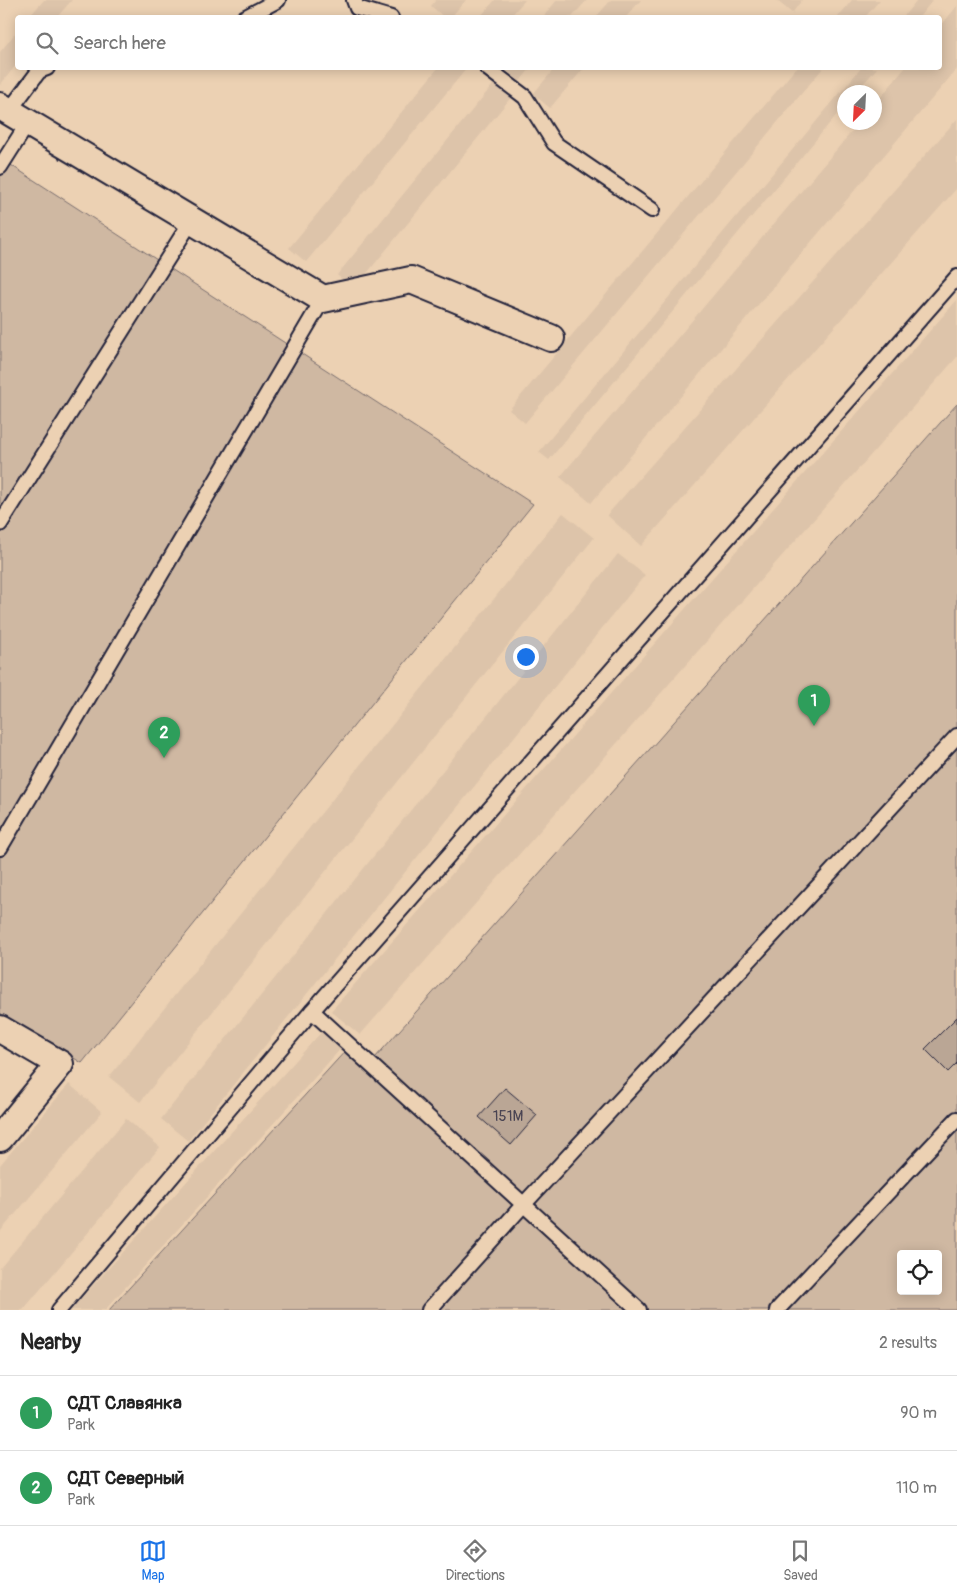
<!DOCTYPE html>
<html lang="en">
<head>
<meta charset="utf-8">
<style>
	:root { --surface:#fff; --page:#f6f6f6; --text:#222; --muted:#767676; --line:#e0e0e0; --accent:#1a73e8 }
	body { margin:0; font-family:Pangolin,sans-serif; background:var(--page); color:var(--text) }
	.controls { position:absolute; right:15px; bottom:15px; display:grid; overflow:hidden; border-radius:5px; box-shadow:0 2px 12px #0003 }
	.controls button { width:45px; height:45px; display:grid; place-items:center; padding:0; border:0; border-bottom:1px solid var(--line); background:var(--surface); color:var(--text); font:25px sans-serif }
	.compass { position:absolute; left:837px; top:85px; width:45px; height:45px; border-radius:50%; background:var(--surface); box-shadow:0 2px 12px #0003; rotate:204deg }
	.you { position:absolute; left:525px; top:656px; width:18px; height:18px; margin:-12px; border:4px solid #fff; border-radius:50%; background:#1a73e8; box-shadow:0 0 0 8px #1a73e833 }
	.badge { display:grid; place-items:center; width:32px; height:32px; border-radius:50%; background:var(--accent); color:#fff; font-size:16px; font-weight:700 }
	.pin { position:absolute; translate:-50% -41px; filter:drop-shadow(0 1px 2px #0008) }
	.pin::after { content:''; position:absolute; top:26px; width:18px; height:15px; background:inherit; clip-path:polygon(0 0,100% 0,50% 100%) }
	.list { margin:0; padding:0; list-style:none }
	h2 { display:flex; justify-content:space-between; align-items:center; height:65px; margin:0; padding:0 20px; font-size:21px }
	h2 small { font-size:16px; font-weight:400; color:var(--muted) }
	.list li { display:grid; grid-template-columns:32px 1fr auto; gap:15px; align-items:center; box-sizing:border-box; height:75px; padding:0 20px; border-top:1px solid var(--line) }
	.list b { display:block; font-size:19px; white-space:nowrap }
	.list p { margin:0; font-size:16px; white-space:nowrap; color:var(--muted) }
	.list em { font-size:16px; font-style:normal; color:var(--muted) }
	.icon { flex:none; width:28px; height:28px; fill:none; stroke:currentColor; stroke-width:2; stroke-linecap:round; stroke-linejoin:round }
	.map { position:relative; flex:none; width:957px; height:1310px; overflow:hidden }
	.search { position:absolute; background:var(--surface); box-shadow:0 2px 12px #0003; left:15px; right:15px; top:15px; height:55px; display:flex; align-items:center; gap:12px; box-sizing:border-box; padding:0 18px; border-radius:5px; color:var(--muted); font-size:19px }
	.sheet { height:215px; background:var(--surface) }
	nav { display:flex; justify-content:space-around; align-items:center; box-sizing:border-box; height:70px; border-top:1px solid var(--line); background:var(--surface); font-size:14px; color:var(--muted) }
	nav a { display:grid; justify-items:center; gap:2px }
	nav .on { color:var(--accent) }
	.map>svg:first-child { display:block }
	.built { fill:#ddc4aa }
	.green { fill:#cfb8a2; stroke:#786d6e; fill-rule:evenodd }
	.building { fill:#baa695; stroke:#22223b }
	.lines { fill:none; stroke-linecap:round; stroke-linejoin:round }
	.lane-casing { stroke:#22223b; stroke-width:18 }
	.street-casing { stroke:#22223b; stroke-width:30 }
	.lane { stroke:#ecd1b3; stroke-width:14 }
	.street { stroke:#ecd1b3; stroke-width:26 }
	.labels { text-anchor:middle; stroke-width:4; stroke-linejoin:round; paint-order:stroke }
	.number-label { font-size:15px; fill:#484352 }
</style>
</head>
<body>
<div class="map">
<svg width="957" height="1310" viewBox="0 0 957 1310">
	<rect width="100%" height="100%" fill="#ecd1b3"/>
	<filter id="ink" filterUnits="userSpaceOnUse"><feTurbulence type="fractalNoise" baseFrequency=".02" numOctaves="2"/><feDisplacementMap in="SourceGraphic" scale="10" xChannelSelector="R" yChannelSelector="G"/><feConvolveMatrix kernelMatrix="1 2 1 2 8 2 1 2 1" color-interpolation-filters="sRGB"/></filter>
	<g filter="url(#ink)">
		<!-- built -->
		<g class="built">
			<path d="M44,0H72L57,17H29Z"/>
			<path d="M436,0H466L451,17L445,18L431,6Z"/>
			<path d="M495,0H525L510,17H480Z"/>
			<path d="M557,0H587L572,17H543Z"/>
			<path d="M611,0H641L626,17H596Z"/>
			<path d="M776,0H802L792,13Z"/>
			<path d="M852,0H880L865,17H838Z"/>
			<path d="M917,0H933L919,17H903Z"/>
			<path d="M957,6V69L591,503L560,477L859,123L874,122L875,104L905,68H940V27Z"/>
			<path d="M17,31V64L0,85V52Z"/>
			<path d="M438,68H467L306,262L289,248Z"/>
			<path d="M504,68H531L520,81Z"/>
			<path d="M555,68H584L550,108L533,94Z"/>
			<path d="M796,68H823L525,423L509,410Z"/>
			<path d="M861,68H877L856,92H844V106L549,460L539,452Z"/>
			<path d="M496,81L513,95L354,289L337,275Z"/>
			<path d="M957,119V188L641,546L607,515Z"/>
			<path d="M957,300V357L360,1035L331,1011Z"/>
			<path d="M563,513L594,538L140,1102L109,1077Z"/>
			<path d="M618,554L645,575L188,1141L161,1119Z"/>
			<path d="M325,1028L344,1045L105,1310H71Z"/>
			<path d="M69,1084L102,1112L0,1232V1165Z"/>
			<path d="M126,1119L160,1147L23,1310H0V1268Z"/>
		</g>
		<!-- green -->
		<g class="green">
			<path d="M0,158L533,504L82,1063L0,1013Z"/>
			<path d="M957,404V1310H109L348,1048L367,1067ZM901,1254H938V1291H901Z"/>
		</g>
		<!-- building -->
		<g class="building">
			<path d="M957,1017V1063L948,1072L925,1049Z"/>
			<path d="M505,1088L537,1115L511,1145L479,1117Z"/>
		</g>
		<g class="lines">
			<defs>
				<g id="lane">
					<path d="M354,0L357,8L391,18"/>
					<path d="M244,18L278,0"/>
					<path d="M487,68L525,97L554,143L652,210"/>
					<path d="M9,111L39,71L47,68"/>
					<path d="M0,167L28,123"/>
					<path d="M0,524L192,220"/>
					<path d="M0,848L323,299"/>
					<path d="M312,1011L639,1310"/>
					<path d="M59,1310L312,1011L957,277"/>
					<path d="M429,1310L524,1204L957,736"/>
					<path d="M777,1310L957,1119"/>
				</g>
				<g id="street">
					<path d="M0,106L323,299L411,280L551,338"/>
					<path d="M0,1029L60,1064L0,1138"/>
				</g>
			</defs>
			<!-- lane casing -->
			<use href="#lane" class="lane-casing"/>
			<!-- street casing -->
			<use href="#street" class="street-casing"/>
			<!-- lane -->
			<use href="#lane" class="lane"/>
			<!-- street -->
			<use href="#street" class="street"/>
		</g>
	</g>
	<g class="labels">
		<!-- number labels -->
		<g class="number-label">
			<text x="508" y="1121">151М</text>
		</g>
	</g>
</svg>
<div class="controls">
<button><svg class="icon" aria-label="locate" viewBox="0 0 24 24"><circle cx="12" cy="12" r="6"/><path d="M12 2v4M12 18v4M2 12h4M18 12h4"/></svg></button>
</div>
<svg class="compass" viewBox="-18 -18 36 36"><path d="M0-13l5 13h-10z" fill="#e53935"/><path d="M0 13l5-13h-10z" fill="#767676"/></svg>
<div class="you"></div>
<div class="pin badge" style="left:814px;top:726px;background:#2e9e5b">1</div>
<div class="pin badge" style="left:164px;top:758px;background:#2e9e5b">2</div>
<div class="search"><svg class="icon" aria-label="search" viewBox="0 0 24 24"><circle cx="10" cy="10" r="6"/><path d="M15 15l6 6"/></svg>Search here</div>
</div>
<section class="sheet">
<h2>Nearby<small>2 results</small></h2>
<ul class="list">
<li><span class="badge" style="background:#2e9e5b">1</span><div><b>СДТ Славянка</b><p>Park</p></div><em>90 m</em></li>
<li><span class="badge" style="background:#2e9e5b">2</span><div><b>СДТ Северный</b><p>Park</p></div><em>110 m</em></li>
</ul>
</section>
<nav>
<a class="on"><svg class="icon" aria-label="map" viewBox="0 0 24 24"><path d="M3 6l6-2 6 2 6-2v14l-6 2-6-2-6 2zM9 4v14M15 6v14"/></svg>Map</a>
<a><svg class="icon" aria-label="directions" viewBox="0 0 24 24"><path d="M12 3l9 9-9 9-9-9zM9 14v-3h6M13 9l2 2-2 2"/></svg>Directions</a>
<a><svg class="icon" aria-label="saved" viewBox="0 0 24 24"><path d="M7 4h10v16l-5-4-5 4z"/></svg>Saved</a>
</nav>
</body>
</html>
